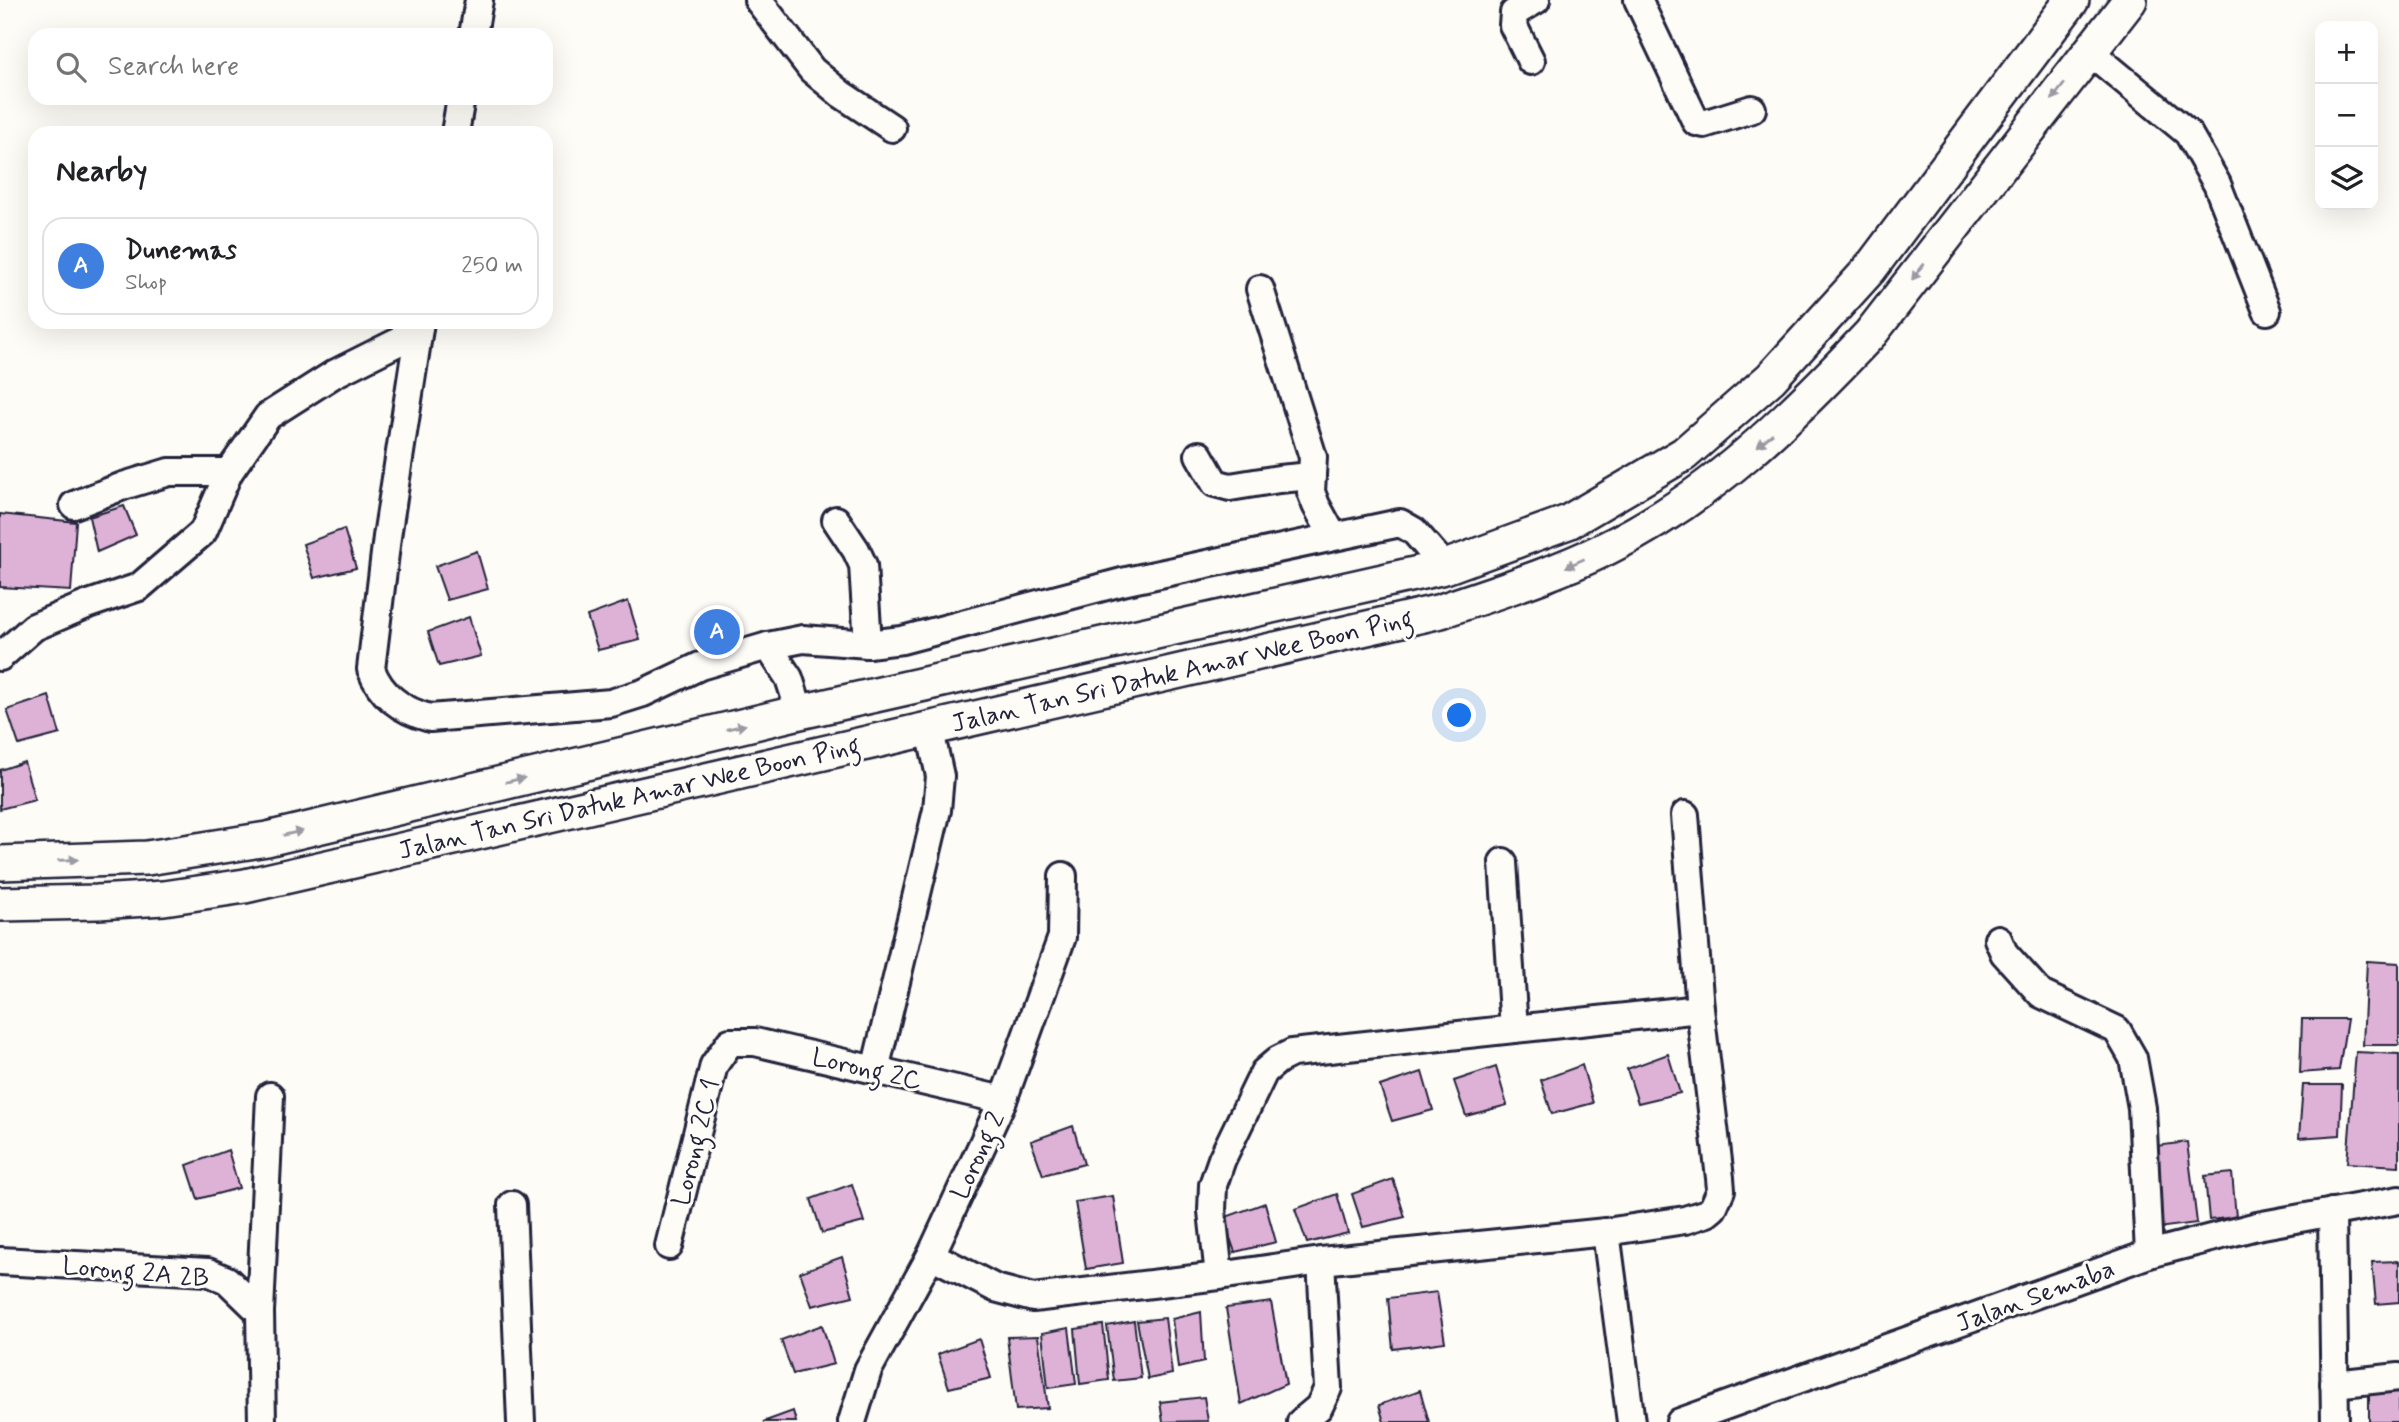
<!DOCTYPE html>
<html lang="en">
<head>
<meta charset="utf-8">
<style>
	:root { --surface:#fff; --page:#f2f2f2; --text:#202124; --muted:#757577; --line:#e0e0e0; --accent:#22223b }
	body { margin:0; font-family:Mynerve,sans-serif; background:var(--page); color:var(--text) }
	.controls { position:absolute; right:21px; top:21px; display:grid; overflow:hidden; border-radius:14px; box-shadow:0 7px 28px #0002 }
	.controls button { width:63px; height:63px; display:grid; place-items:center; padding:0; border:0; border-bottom:2px solid var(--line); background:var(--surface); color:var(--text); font:35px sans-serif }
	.you { position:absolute; left:1460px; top:716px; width:24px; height:24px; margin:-18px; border:5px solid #fff; border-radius:50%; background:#1a73e8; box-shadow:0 0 0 10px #1a73e833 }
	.badge { display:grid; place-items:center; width:46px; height:46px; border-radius:50%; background:var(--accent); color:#fff; font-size:23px; font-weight:700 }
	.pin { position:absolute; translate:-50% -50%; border:4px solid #fff; box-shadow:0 2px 7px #0006 }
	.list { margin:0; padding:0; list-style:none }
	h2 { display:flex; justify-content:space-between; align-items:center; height:91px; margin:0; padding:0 28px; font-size:30px }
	h2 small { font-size:23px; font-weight:400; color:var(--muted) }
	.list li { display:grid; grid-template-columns:46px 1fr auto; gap:21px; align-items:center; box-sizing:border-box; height:98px; margin:0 14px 14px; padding:0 14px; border:2px solid var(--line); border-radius:21px }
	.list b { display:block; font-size:26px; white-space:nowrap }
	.list p { margin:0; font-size:23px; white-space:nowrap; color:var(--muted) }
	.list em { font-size:23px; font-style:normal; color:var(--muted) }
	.icon { flex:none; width:38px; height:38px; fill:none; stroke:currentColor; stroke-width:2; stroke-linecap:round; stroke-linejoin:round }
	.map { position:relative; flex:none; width:2399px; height:1422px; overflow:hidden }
	.search { position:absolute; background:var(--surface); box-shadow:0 7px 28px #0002; left:28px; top:28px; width:525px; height:77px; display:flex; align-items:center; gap:18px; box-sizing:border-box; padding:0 24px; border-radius:21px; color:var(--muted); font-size:26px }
	.panel { position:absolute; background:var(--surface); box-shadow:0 7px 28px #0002; left:28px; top:126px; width:525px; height:203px; border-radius:21px }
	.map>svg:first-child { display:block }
	.building { fill:#deb2d7; stroke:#22223b; stroke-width:2 }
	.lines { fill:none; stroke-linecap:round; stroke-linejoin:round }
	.minor-casing { stroke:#22223b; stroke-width:32 }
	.major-casing { stroke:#22223b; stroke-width:38 }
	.minor { stroke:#fdfcf7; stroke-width:26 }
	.major { stroke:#fdfcf7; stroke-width:33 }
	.oneway { fill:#9a9aa2 }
	.labels { text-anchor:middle; stroke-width:6; stroke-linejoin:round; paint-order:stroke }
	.street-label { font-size:26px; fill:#22223b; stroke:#fdfcf7 }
</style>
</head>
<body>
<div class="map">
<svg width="2399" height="1422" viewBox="0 0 2399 1422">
	<rect width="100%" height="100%" fill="#fdfcf7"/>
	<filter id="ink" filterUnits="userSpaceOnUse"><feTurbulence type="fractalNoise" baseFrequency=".0143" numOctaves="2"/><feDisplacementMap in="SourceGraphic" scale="14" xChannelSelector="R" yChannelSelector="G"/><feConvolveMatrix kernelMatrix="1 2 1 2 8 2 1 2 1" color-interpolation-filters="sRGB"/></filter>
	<g filter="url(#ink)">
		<!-- building -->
		<g class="building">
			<path d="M124,506L136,535L97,552L89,517Z"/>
			<path d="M0,514L76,522L71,591L0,587Z"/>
			<path d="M344,529L356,568L314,578L303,544Z"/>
			<path d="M477,551L488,589L447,600L435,566Z"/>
			<path d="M628,601L640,640L598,650L587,616Z"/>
			<path d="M469,617L481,656L439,666L428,632Z"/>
			<path d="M49,696L60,734L19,745L7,710Z"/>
			<path d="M24,762L35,800L0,809V770Z"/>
			<path d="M2367,961L2399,963V1045H2363Z"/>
			<path d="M2302,1019H2347L2339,1070L2300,1073Z"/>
			<path d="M2356,1052L2399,1054V1166L2347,1163Z"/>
			<path d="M1668,1054L1680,1093L1638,1103L1627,1069Z"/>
			<path d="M1582,1065L1593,1103L1552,1114L1541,1080Z"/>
			<path d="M1496,1067L1507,1105L1466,1116L1454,1081Z"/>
			<path d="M1422,1072L1433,1110L1392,1121L1380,1086Z"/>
			<path d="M2303,1085H2342L2340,1135L2299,1138Z"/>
			<path d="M1073,1126L1084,1164L1043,1175L1031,1141Z"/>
			<path d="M2187,1142L2197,1223L2158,1228L2148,1147Z"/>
			<path d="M228,1150L239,1188L198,1199L187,1165Z"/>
			<path d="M2232,1173L2236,1217L2209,1220L2205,1176Z"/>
			<path d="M1393,1179L1405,1217L1363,1227L1352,1194Z"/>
			<path d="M852,1184L864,1222L822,1233L811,1199Z"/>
			<path d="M1337,1194L1348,1233L1307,1243L1295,1209Z"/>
			<path d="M1113,1196L1123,1263L1086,1269L1075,1202Z"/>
			<path d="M1265,1203L1276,1242L1235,1252L1223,1218Z"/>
			<path d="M842,1257L853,1296L812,1306L800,1272Z"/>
			<path d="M2399,1261V1302L2376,1304L2372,1262Z"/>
			<path d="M1437,1292L1445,1342L1393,1349L1388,1298Z"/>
			<path d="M1271,1302L1286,1384L1241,1404L1226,1308Z"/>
			<path d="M1201,1312L1204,1362L1178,1368L1172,1319Z"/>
			<path d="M1165,1318L1172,1374L1148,1379L1137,1321Z"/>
			<path d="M1134,1321L1141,1378L1114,1381L1107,1326Z"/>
			<path d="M822,1325L834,1364L793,1374L781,1340Z"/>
			<path d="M1103,1325L1109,1380L1080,1384L1075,1329Z"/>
			<path d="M1069,1328L1076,1384L1048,1388L1042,1333Z"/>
			<path d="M1038,1336L1048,1408L1016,1410L1007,1337Z"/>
			<path d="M979,1339L991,1378L949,1388L938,1354Z"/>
			<path d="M2399,1388V1422H2369V1393Z"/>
			<path d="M1420,1390L1429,1422H1384L1379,1405Z"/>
			<path d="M1204,1397L1208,1421L1163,1422L1160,1402Z"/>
			<path d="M793,1411L796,1422H763Z"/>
		</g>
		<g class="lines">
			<defs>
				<g id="minor">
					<path d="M758,0L812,70L841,94L892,128"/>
					<path d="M1638,0L1696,122L1704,124L1752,109"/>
					<path d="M473,35L479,0"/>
					<path d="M2089,51L2188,133L2217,184L2267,311"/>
					<path d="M1531,61L1513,25L1514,13L1536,0"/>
					<path d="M455,133L461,98"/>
					<path d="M1260,289L1313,457L1311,492L1316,505L1333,536"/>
					<path d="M420,322L387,537L371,669C381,696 403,711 430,718L611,703L643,693L700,666L768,646L803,639L868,644L902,640L1122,582L1400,523L1414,531L1445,567"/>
					<path d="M1199,455L1215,483L1230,487L1279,479L1312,476"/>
					<path d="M74,505L123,486L169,472H229"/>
					<path d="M836,520L856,550L863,565L868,644"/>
					<path d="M768,646L789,678L800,712"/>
					<path d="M0,657L34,627L86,605L139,587L203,532L229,472L268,416L334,374L398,342L417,322"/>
					<path d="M1503,862L1514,1029"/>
					<path d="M1998,939L2004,953L2041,994L2117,1030L2133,1058L2142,1108L2149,1254"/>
					<path d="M875,1070L937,810L940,776L929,727"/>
					<path d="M512,1205L521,1422"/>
					<path d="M2332,1212L2335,1422"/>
					<path d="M1606,1232L1631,1422"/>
					<path d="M669,1246L714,1065L730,1042H755L1003,1100"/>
					<path d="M931,1255L995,1288L1033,1298L1219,1276L1321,1261L1606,1232L1685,1220L1707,1213L1713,1208L1721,1190L1720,1178L1700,1009L1685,815"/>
					<path d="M0,1261L208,1272L227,1280L260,1312"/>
					<path d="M1219,1276L1212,1211L1213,1185L1222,1159L1264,1072L1278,1060L1292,1053L1700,1009"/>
					<path d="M2334,1384L2399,1377"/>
					<path d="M262,1422L260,1312L270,1096"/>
					<path d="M852,1422L868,1370L931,1255L1003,1100L1062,937L1063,876"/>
					<path d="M1301,1422L1319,1407L1328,1388L1321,1261"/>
					<path d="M1680,1422L2149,1254L2257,1226L2399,1200"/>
				</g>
				<g id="major">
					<path d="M0,863L147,858L267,839L800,712L1445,567L1568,522L1684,454L1771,378L1869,270L2072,0"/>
					<path d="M0,904L97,902L164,898L245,886L1441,611C1496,592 1552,575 1605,549C1710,498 1792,417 1871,333L2130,0"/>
				</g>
			</defs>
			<!-- minor casing -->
			<use href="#minor" class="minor-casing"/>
			<!-- major casing -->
			<use href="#major" class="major-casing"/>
			<!-- minor -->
			<use href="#minor" class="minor"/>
			<!-- major -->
			<use href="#major" class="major"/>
		</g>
		<!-- one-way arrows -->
		<defs><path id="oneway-solid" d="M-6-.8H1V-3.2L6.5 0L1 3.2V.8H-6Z" transform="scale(1.75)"/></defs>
		<g class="oneway">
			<use href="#oneway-solid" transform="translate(2058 92) rotate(128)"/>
			<use href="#oneway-solid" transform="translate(1918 272) rotate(128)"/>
			<use href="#oneway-solid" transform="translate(1765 440) rotate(139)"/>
			<use href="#oneway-solid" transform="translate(1575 563) rotate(156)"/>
			<use href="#oneway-solid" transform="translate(736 727) rotate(-13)"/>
			<use href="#oneway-solid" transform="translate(515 780) rotate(-13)"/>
			<use href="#oneway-solid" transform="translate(293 833) rotate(-13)"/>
			<use href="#oneway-solid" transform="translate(68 860) rotate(-2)"/>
		</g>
	</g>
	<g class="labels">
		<!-- street labels -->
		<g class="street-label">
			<text transform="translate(1182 670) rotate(-13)" y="9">Jalan Tan Sri Datuk Amar Wee Boon Ping</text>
			<text transform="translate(629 797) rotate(-13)" y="9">Jalan Tan Sri Datuk Amar Wee Boon Ping</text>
			<text transform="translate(867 1068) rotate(13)" y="9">Lorong 2C</text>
			<text transform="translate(695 1142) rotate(-76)" y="9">Lorong 2C 1</text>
			<text transform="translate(977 1155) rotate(-65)" y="9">Lorong 2</text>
			<text transform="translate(136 1271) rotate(5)" y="9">Lorong 2A 2B</text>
			<text transform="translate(2035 1295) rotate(-20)" y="9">Jalan Semaba</text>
		</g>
	</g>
</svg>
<div class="controls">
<button>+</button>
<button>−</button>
<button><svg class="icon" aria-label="layers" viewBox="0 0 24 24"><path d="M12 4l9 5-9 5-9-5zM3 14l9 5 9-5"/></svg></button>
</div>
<div class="you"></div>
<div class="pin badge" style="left:717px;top:632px;background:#3f7fe0">A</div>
<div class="search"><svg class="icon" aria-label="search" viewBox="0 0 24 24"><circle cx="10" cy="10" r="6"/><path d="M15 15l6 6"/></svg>Search here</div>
<section class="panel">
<h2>Nearby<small></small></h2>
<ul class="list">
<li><span class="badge" style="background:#3f7fe0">A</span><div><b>Dunemas</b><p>Shop</p></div><em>250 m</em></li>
</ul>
</section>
</div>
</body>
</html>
